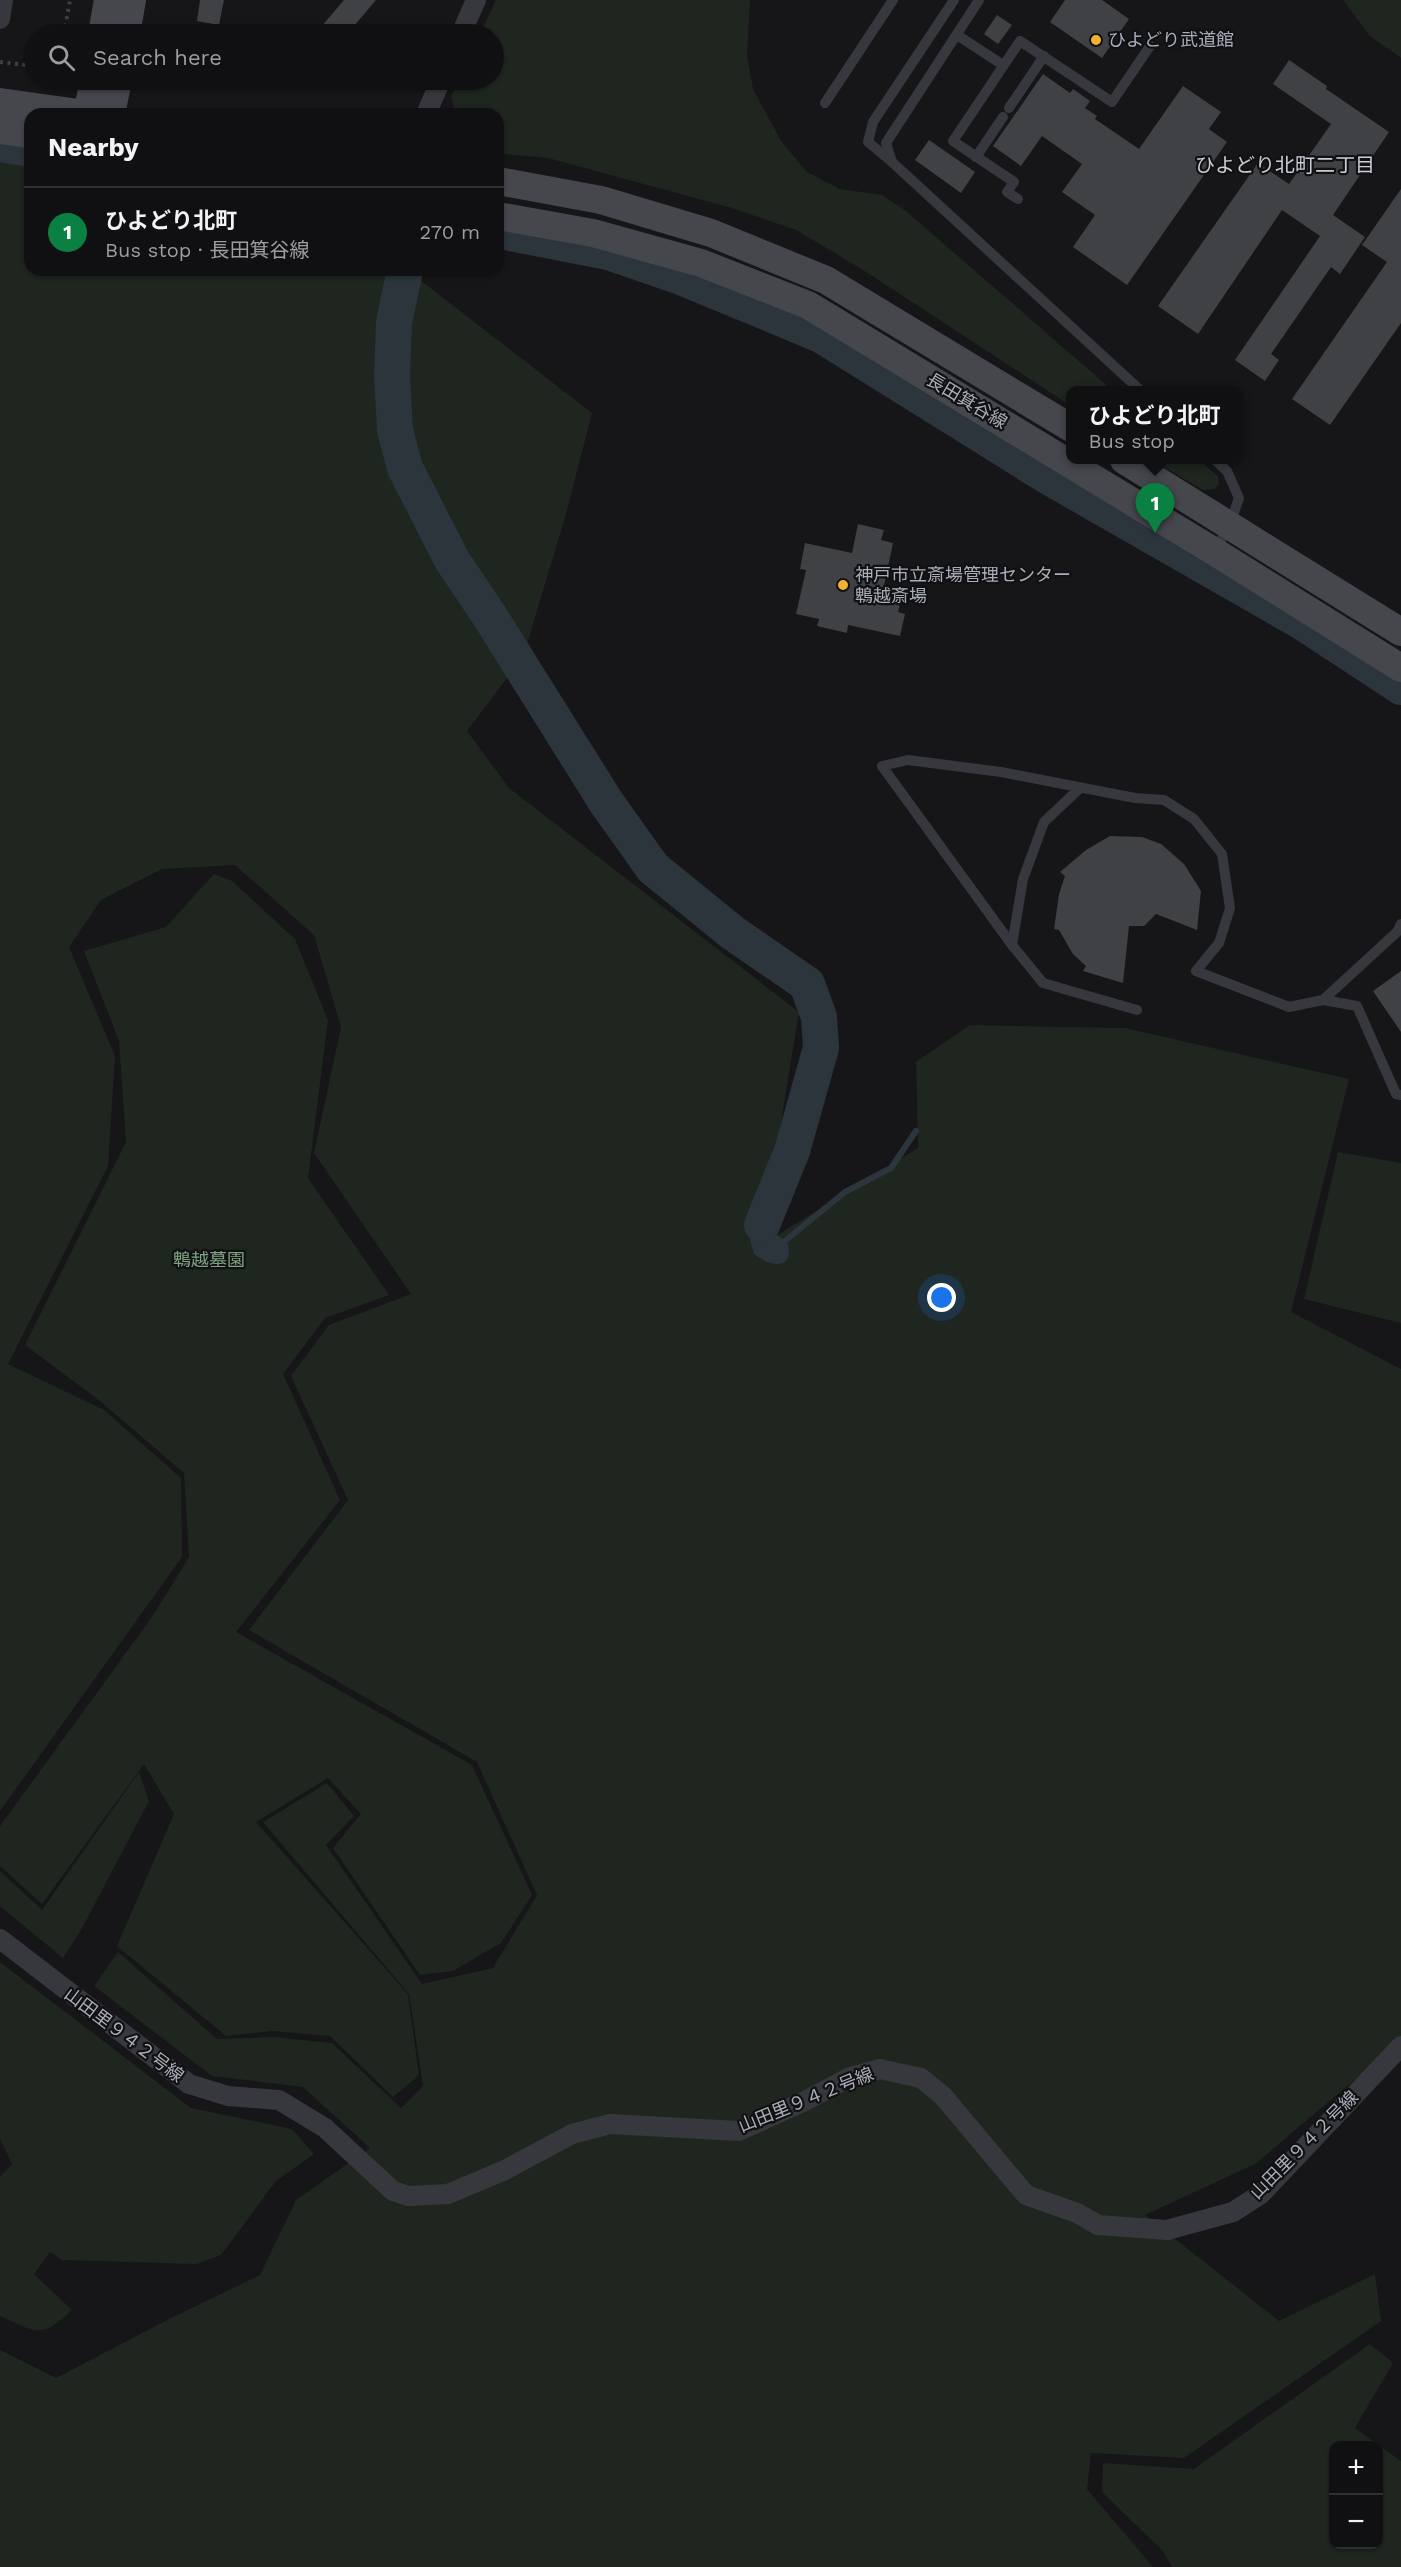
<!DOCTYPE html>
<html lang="en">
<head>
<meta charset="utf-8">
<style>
	:root { --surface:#101012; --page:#19191b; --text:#f1f3f6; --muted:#9c9d9f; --line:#303032; --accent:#0b8043 }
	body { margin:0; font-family:"Work Sans","Noto Sans JP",sans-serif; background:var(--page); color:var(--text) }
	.controls { position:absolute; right:18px; bottom:18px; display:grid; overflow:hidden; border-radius:12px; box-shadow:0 2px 4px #0004 }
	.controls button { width:54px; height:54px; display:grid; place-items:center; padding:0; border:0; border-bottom:2px solid var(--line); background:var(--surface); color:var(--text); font:30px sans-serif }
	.you { position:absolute; left:942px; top:1298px; width:21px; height:21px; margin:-15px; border:4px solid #fff; border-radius:50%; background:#1a73e8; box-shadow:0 0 0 9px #1a73e833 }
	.badge { display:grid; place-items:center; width:39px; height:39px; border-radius:50%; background:var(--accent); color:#fff; font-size:20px; font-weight:700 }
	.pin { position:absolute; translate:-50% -50px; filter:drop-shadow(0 2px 3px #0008) }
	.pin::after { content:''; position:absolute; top:32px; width:21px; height:18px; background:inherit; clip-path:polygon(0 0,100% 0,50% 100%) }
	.popup { position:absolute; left:1066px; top:386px; width:177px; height:78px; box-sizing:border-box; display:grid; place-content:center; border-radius:12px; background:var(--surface); filter:drop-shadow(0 2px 4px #0005); font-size:20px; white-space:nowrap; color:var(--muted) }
	.popup b { font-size:22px; color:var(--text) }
	.popup::after { content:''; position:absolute; left:50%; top:100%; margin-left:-12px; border:12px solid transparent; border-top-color:var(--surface) }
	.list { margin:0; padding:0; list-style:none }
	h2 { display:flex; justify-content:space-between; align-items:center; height:78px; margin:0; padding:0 24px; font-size:26px }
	h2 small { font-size:20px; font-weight:400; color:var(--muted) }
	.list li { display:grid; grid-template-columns:39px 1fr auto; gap:18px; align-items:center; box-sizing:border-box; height:90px; padding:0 24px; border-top:2px solid var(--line) }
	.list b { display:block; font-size:22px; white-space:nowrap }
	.list p { margin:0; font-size:20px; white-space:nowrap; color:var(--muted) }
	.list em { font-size:20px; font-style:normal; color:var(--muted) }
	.icon { flex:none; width:33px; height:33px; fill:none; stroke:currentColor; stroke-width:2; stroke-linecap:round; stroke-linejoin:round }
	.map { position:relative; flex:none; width:1401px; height:2567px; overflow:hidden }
	.search { position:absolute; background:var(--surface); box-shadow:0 2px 4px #0004; left:24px; top:24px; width:480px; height:66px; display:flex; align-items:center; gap:15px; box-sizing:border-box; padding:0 21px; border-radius:33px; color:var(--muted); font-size:22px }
	.panel { position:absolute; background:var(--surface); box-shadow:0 2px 4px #0004; left:24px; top:108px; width:480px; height:168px; border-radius:18px }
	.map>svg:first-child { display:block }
	.green { fill:#1e261f; fill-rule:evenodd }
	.water { fill:#2c353c }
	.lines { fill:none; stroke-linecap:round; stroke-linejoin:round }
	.stream { stroke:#2c353c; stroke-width:6 }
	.river { stroke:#2c353c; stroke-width:36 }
	.building { fill:#404145 }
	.path { stroke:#3d3f44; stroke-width:4; stroke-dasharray:3 4.5; stroke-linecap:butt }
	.lane { stroke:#37383d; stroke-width:10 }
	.street { stroke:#37383d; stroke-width:20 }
	.secondary { stroke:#45474d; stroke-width:28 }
	.poi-dot { fill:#f2b134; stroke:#111113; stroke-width:2 }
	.labels { text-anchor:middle; stroke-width:4.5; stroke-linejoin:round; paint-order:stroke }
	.poi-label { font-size:18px; fill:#a8adb8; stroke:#111113; text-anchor:start }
	.street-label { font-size:18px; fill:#a8adb8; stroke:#111113 }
	.park-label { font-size:18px; fill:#7fa381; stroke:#111113 }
	.neighbourhood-label { font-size:20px; fill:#c9ccd4; stroke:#111113 }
</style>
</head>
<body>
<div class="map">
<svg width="1401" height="2567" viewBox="0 0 1401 2567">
	<rect width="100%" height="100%" fill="#161618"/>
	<!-- green -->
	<g class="green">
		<path d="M496,0H750L747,56L753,89L781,141L807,172L840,189L882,195L906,211L1112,390H1071V406L860,268L796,230L732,208L548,158L506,154L498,150V114H456L451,96L460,80H494V34H480Z"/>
		<path d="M1343,0H1401V58L1370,36Z"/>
		<path d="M0,117H30V270H407L592,413L566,514L523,657L467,731L509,788L799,1012L761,1245L918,1148L916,1062L970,1025L1125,1028L1349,1079L1291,1312L1401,1369V2041L1255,2164L1145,2215L1279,2321L1375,2274L1381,2321L1184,2458L1091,2453L1087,2489L1153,2567H0V2350L56,2378L171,2318L260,2275L296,2200L370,2148L303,2087L212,2076L94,1986L118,1952L217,2039L274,2037L332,2043L401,2108L423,2086L409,1994L263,1822L327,1783L354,1816L326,1845L422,1984L493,1968L537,1895L477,1762L249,1630L348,1500L291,1376L329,1325L411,1294L314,1153L341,1027L314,935L235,865L162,869L101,900L69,947L115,1056L108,1166L8,1364L104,1410L181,1478L182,1557L0,1811Z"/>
		<path d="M1152,460H1199L1218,476L1219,483L1215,489L1203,490Z"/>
		<path d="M214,874L232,881L295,939L328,1020L308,1178L389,1295L325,1318L283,1374L340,1500L236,1632L472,1765L532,1895L501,1943L453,1971L420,1975L333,1848L361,1814L328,1778L256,1822L408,1994L419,2075L393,2097L330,2036L272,2031L226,2036L117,1946L174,1814L144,1764L42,1904L0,1866V1826L152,1617L189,1557L184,1473L100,1401L25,1345L126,1142L119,1041L84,951L166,927Z"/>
		<path d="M1338,1152L1401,1163V1323L1304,1299Z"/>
		<path d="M139,1772L149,1801L81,1930L63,1958L0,1906V1871L42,1910Z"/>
		<path d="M0,1962L191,2108L292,2129L314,2154L276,2181L221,2255L196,2264L62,2260L50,2252L34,2274L72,2310C41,2340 36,2332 0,2316V2177L12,2164L0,2139Z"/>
		<path d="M1370,2344L1393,2363L1355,2428L1401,2461V2567H1172L1163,2551L1102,2492L1103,2463L1194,2469ZM1334,2446H1378V2544H1334Z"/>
	</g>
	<!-- water -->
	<path class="water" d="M759,1224L787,1241C796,1270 771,1268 754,1254L749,1236Z"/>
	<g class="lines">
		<!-- stream -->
		<path class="stream" d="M786,1240L845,1192L891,1168L916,1131"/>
		<!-- river -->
		<g class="river">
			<path d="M0,144L30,149"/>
			<path d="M510,233L608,252L681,277L821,335L1047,476L1302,622L1401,687"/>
			<path d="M405,270L394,322L392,375L395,430L405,468L452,560L489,615L606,802L653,868L733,933L807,984L819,1017L821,1048L792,1151L762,1225"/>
		</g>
	</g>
	<!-- building -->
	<g class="building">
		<path d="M200,0H224L219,25L197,21Z"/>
		<path d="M344,0H376L347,34H315Z"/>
		<path d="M1065,0H1102L1129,19L1102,58L1050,22Z"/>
		<path d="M997,15L1012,25L998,44L984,34Z"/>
		<path d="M1289,60L1327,86L1326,89L1389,132L1333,215L1365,237L1340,274L1331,267L1271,354L1279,360L1265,381L1235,360L1320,236L1282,210L1198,334L1158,306L1258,163L1289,184L1331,124L1273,84Z"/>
		<path d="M1043,74L1070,93L1073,89L1090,101L1085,108L1097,116L1095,119L1139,149L1183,86L1221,112L1209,129L1227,142L1127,285L1073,247L1095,215L1062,192L1082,164L1042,136L1021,166L993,146Z"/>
		<path d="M929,140L975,172L961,193L915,160Z"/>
		<path d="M1401,189V323L1330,425L1292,399L1387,262L1362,245Z"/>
		<path d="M858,524L884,530L881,540L893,543L881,600L900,604L898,612L905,614L900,636L848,625L847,633L817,626L819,619L796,614L806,570L800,569L805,543L852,553Z"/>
		<path d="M1110,836L1142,837L1161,844L1184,864L1201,891L1197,930L1156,914L1144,926H1129L1123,983L1083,971L1086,966L1073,954L1059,930L1054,929L1059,894L1065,876L1060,872L1086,850Z"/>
		<path d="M1401,971V1032L1373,991Z"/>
	</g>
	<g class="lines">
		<!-- path -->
		<g class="path">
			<path d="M64,34L70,0"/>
			<path d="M0,62L34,66"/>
		</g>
		<!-- lane -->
		<g class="lane">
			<path d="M979,0L886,143L892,162L1140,390"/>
			<path d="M957,35L1003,65"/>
			<path d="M825,103L893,0"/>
			<path d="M1009,108L1044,56"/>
			<path d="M976,157L1003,117"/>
			<path d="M892,162L868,142L873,122L954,0"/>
			<path d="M1018,199L1007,192L1014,182L953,141L1020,41L1112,102L1150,46"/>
			<path d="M1215,460L1227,471L1239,498L1230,524L1215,551"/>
			<path d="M1012,945L1023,879L1044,822L1080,788"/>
			<path d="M1323,1000L1357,1006L1396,1094L1401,1095"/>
			<path d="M1137,1010L1043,983L1012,945L882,766L908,760L1001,772L1135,798L1164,800L1194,819L1222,854L1230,908L1219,943L1196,971L1289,1007L1323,1000L1397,932L1401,924"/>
		</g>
		<!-- street -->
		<g class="street">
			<path d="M0,19L3,0"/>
			<path d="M461,34L476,0"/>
			<path d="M426,114L441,80"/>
			<path d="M0,1939L189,2084L228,2096L279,2100L325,2128L393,2191L408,2196L448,2194L505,2170L572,2134L610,2124L739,2131L805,2101L848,2078L880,2069L921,2078L943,2096L1026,2195L1077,2213L1098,2225L1167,2230L1233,2212L1261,2194L1401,2046"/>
		</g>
		<!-- secondary -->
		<g class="secondary">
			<path d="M102,34L108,0"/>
			<path d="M126,34L132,0"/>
			<path d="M0,102L86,114"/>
			<path d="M87,114L94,80"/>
			<path d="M111,114L118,80"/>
			<path d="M0,130L30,134"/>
			<path d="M498,181L601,200L711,233L826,280L1071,428"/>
			<path d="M498,216L593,233L701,263L808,305L1215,552L1401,668"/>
			<path d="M1124,460L1401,632"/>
		</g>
	</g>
	<!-- markers -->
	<g class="poi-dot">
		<circle cx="1096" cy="40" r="6"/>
		<circle cx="843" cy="585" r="6"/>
	</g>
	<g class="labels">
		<!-- poi labels -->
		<g class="poi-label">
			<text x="1108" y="46">ひよどり武道館</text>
			<text x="855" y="581">神戸市立斎場管理センター<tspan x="855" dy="21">鵯越斎場</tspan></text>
		</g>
		<!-- street labels -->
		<g class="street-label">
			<text transform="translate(967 401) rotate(31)" y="6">長田箕谷線</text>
			<text transform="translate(124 2035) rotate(37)" y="6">山田里９４２号線</text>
			<text transform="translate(806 2100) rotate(-22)" y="6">山田里９４２号線</text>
			<text transform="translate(1304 2145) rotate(-45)" y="6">山田里９４２号線</text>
		</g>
		<!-- park labels -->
		<g class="park-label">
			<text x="209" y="1266">鵯越墓園</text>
		</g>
		<!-- neighbourhood labels -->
		<g class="neighbourhood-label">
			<text x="1285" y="172">ひよどり北町二丁目</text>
		</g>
	</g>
</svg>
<div class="controls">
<button>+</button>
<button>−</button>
</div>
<div class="you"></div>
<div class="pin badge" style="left:1155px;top:533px">1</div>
<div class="popup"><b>ひよどり北町</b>Bus stop</div>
<div class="search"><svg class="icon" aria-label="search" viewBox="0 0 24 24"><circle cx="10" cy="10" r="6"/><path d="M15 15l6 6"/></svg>Search here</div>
<section class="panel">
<h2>Nearby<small></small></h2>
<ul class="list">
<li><span class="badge">1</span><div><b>ひよどり北町</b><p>Bus stop · 長田箕谷線</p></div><em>270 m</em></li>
</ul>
</section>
</div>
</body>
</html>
